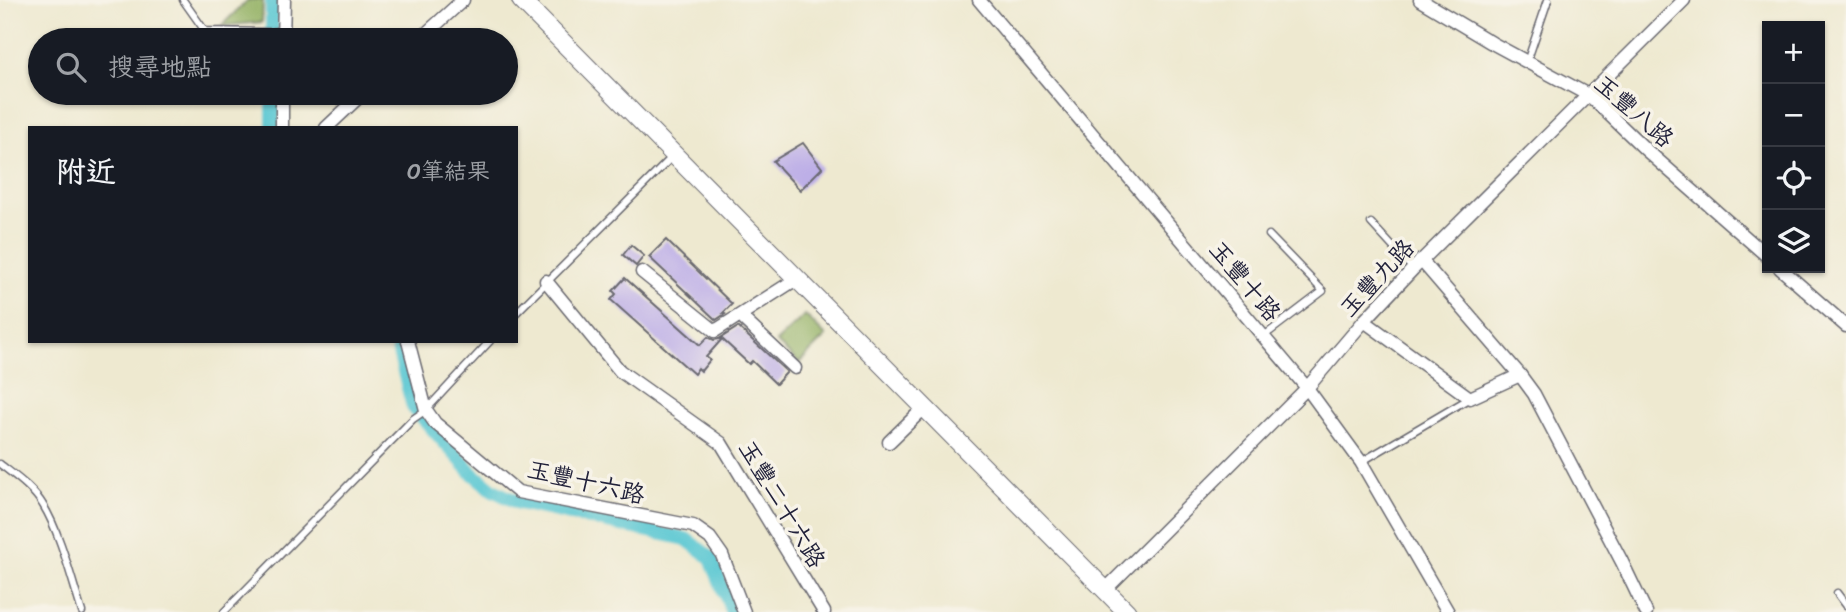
<!DOCTYPE html>
<html lang="zh-TW">
<head>
<meta charset="utf-8">
<style>
	:root { --surface:#171b24; --page:#20242c; --text:#f1f3f6; --muted:#9ea1a6; --line:#363941 }
	body { margin:0; font-family:Sriracha,"LXGW WenKai TC",sans-serif; background:var(--page); color:var(--text) }
	.controls { position:absolute; right:21px; top:21px; display:grid; overflow:hidden; border-radius:0px; box-shadow:0 2px 5px #0004 }
	.controls button { width:63px; height:63px; display:grid; place-items:center; padding:0; border:0; border-bottom:2px solid var(--line); background:var(--surface); color:var(--text); font:35px sans-serif }
	.list { margin:0; padding:0; list-style:none }
	h2 { display:flex; justify-content:space-between; align-items:center; height:91px; margin:0; padding:0 28px; font-size:30px }
	h2 small { font-size:23px; font-weight:400; color:var(--muted) }
	.icon { flex:none; width:38px; height:38px; fill:none; stroke:currentColor; stroke-width:2; stroke-linecap:round; stroke-linejoin:round }
	.map { position:relative; flex:none; width:1846px; height:612px; overflow:hidden }
	.search { position:absolute; background:var(--surface); box-shadow:0 2px 5px #0004; left:28px; top:28px; width:490px; height:77px; display:flex; align-items:center; gap:18px; box-sizing:border-box; padding:0 24px; border-radius:38px; color:var(--muted); font-size:26px }
	.panel { position:absolute; background:var(--surface); box-shadow:0 2px 5px #0004; left:28px; top:126px; width:490px; height:217px; border-radius:0px }
	.map>svg:first-child { display:block }
	.forest { fill:#92b062; stroke:#5a694e; stroke-width:2 }
	.lines { fill:none; stroke-linecap:round; stroke-linejoin:round }
	.canal { stroke:#5cc8d3; stroke-width:14 }
	.building { fill:#bdafe7 }
	.service-casing { stroke:#69686f; stroke-width:9 }
	.minor-casing { stroke:#69686f; stroke-width:15 }
	.secondary-casing { stroke:#69686f; stroke-width:20 }
	.service { stroke:#fff; stroke-width:6 }
	.minor { stroke:#fff; stroke-width:12 }
	.secondary { stroke:#fff; stroke-width:18 }
	.labels { text-anchor:middle; stroke-width:7; stroke-linejoin:round; paint-order:stroke }
	.street-label { font-size:24px; fill:#22223b; stroke:#f7f3e8 }
</style>
</head>
<body>
<div class="map">
<svg width="1846" height="612" viewBox="0 0 1846 612">
	<rect width="100%" height="100%" fill="#f7f3e8"/>
	<filter id="ink" filterUnits="userSpaceOnUse"><feTurbulence type="fractalNoise" baseFrequency=".0143" numOctaves="2"/><feDisplacementMap in="SourceGraphic" scale="14" xChannelSelector="R" yChannelSelector="G"/><feConvolveMatrix kernelMatrix="1 2 1 2 8 2 1 2 1" color-interpolation-filters="sRGB"/></filter>
	<filter id="wash" filterUnits="userSpaceOnUse"><feTurbulence type="fractalNoise" baseFrequency=".00686" numOctaves="4" result="noise"/><feDisplacementMap in="SourceGraphic" scale="28" xChannelSelector="R" yChannelSelector="G"/><feGaussianBlur stdDeviation="1.57" result="paint"/><feColorMatrix in="noise" values="0 0 0 0 0 0 0 0 0 0 0 0 0 0 0 0 0 1.4 0 .05"/><feComposite in="paint" operator="in"/></filter>
	<g filter="url(#wash)">
		<rect width="100%" height="100%" fill="#eee9d0"/>
		<!-- forest -->
		<g class="forest">
			<path d="M248,0H263L262,22L221,26Z"/>
			<path d="M805,315L826,336L799,363L776,342Z"/>
		</g>
		<g class="lines">
			<!-- canal -->
			<g class="canal">
				<path d="M272,40V0"/>
				<path d="M273,93V128"/>
				<path d="M396,341L413,407L471,472L493,490L519,503L686,539L711,558L732,612"/>
			</g>
		</g>
		<g id="blocks">
			<!-- building -->
			<g class="building">
				<path d="M803,143L822,168L800,190L773,161Z"/>
				<path d="M666,240L732,304L723,313L725,314L716,320L649,257Z"/>
				<path d="M631,245L644,256L636,266L623,255Z"/>
				<path d="M625,278L700,345L708,337L714,340L719,339L738,327L787,372L776,384L752,361L749,364L722,339L706,357L710,360L701,371L698,368L694,374L611,300L616,294L613,291Z"/>
			</g>
		</g>
	</g>
	<g filter="url(#ink)">
		<use href="#blocks" fill-opacity="0" stroke="#69686f" stroke-width="2"/>
		<g class="lines">
			<defs>
				<g id="service">
					<path d="M183,0L205,31L270,32L283,30"/>
					<path d="M1527,62L1548,0"/>
					<path d="M1371,223L1413,269"/>
					<path d="M516,313L673,156"/>
					<path d="M1264,336L1323,291L1269,235"/>
					<path d="M1361,462L1470,398"/>
					<path d="M0,464C15,476 33,488 43,505C60,532 72,581 82,612"/>
					<path d="M1837,593L1846,605"/>
					<path d="M224,612L413,419L426,410L490,341"/>
				</g>
				<g id="minor">
					<path d="M979,0L1307,388L1361,462L1448,612"/>
					<path d="M1420,0L1492,43L1590,96L1645,149L1767,256"/>
					<path d="M283,40L284,0"/>
					<path d="M419,40L463,0"/>
					<path d="M282,128V93"/>
					<path d="M326,128L363,93"/>
					<path d="M1421,260L1520,375L1534,394L1622,562L1646,612"/>
					<path d="M1780,268L1846,326"/>
					<path d="M642,272L715,331L798,278"/>
					<path d="M546,281L620,371L721,443L824,612"/>
					<path d="M740,316L795,368"/>
					<path d="M1364,321L1470,398L1520,375"/>
					<path d="M408,341L426,410L435,423L518,492L693,526L710,538L722,555L744,612"/>
					<path d="M889,442L925,407"/>
					<path d="M1105,590L1307,388L1364,321L1413,269L1684,0"/>
				</g>
				<path id="secondary" d="M521,0L1127,612"/>
			</defs>
			<!-- service casing -->
			<use href="#service" class="service-casing"/>
			<!-- minor casing -->
			<use href="#minor" class="minor-casing"/>
			<!-- secondary casing -->
			<use href="#secondary" class="secondary-casing"/>
			<!-- service -->
			<use href="#service" class="service"/>
			<!-- minor -->
			<use href="#minor" class="minor"/>
			<!-- secondary -->
			<use href="#secondary" class="secondary"/>
		</g>
	</g>
	<g class="labels">
		<!-- street labels -->
		<g class="street-label">
			<text transform="translate(1634 111) rotate(41)" y="8">玉豐八路</text>
			<text transform="translate(1377 278) rotate(-47)" y="8">玉豐九路</text>
			<text transform="translate(1245 281) rotate(50)" y="8">玉豐十路</text>
			<text transform="translate(586 482) rotate(13)" y="8">玉豐十六路</text>
			<text transform="translate(782 504) rotate(59)" y="8">玉豐二十六路</text>
		</g>
	</g>
</svg>
<div class="controls">
<button>+</button>
<button>−</button>
<button><svg class="icon" aria-label="locate" viewBox="0 0 24 24"><circle cx="12" cy="12" r="6"/><path d="M12 2v4M12 18v4M2 12h4M18 12h4"/></svg></button>
<button><svg class="icon" aria-label="layers" viewBox="0 0 24 24"><path d="M12 4l9 5-9 5-9-5zM3 14l9 5 9-5"/></svg></button>
</div>
<div class="search"><svg class="icon" aria-label="search" viewBox="0 0 24 24"><circle cx="10" cy="10" r="6"/><path d="M15 15l6 6"/></svg>搜尋地點</div>
<section class="panel">
<h2>附近<small>0筆結果</small></h2>
<ul class="list">
</ul>
</section>
</div>
</body>
</html>
